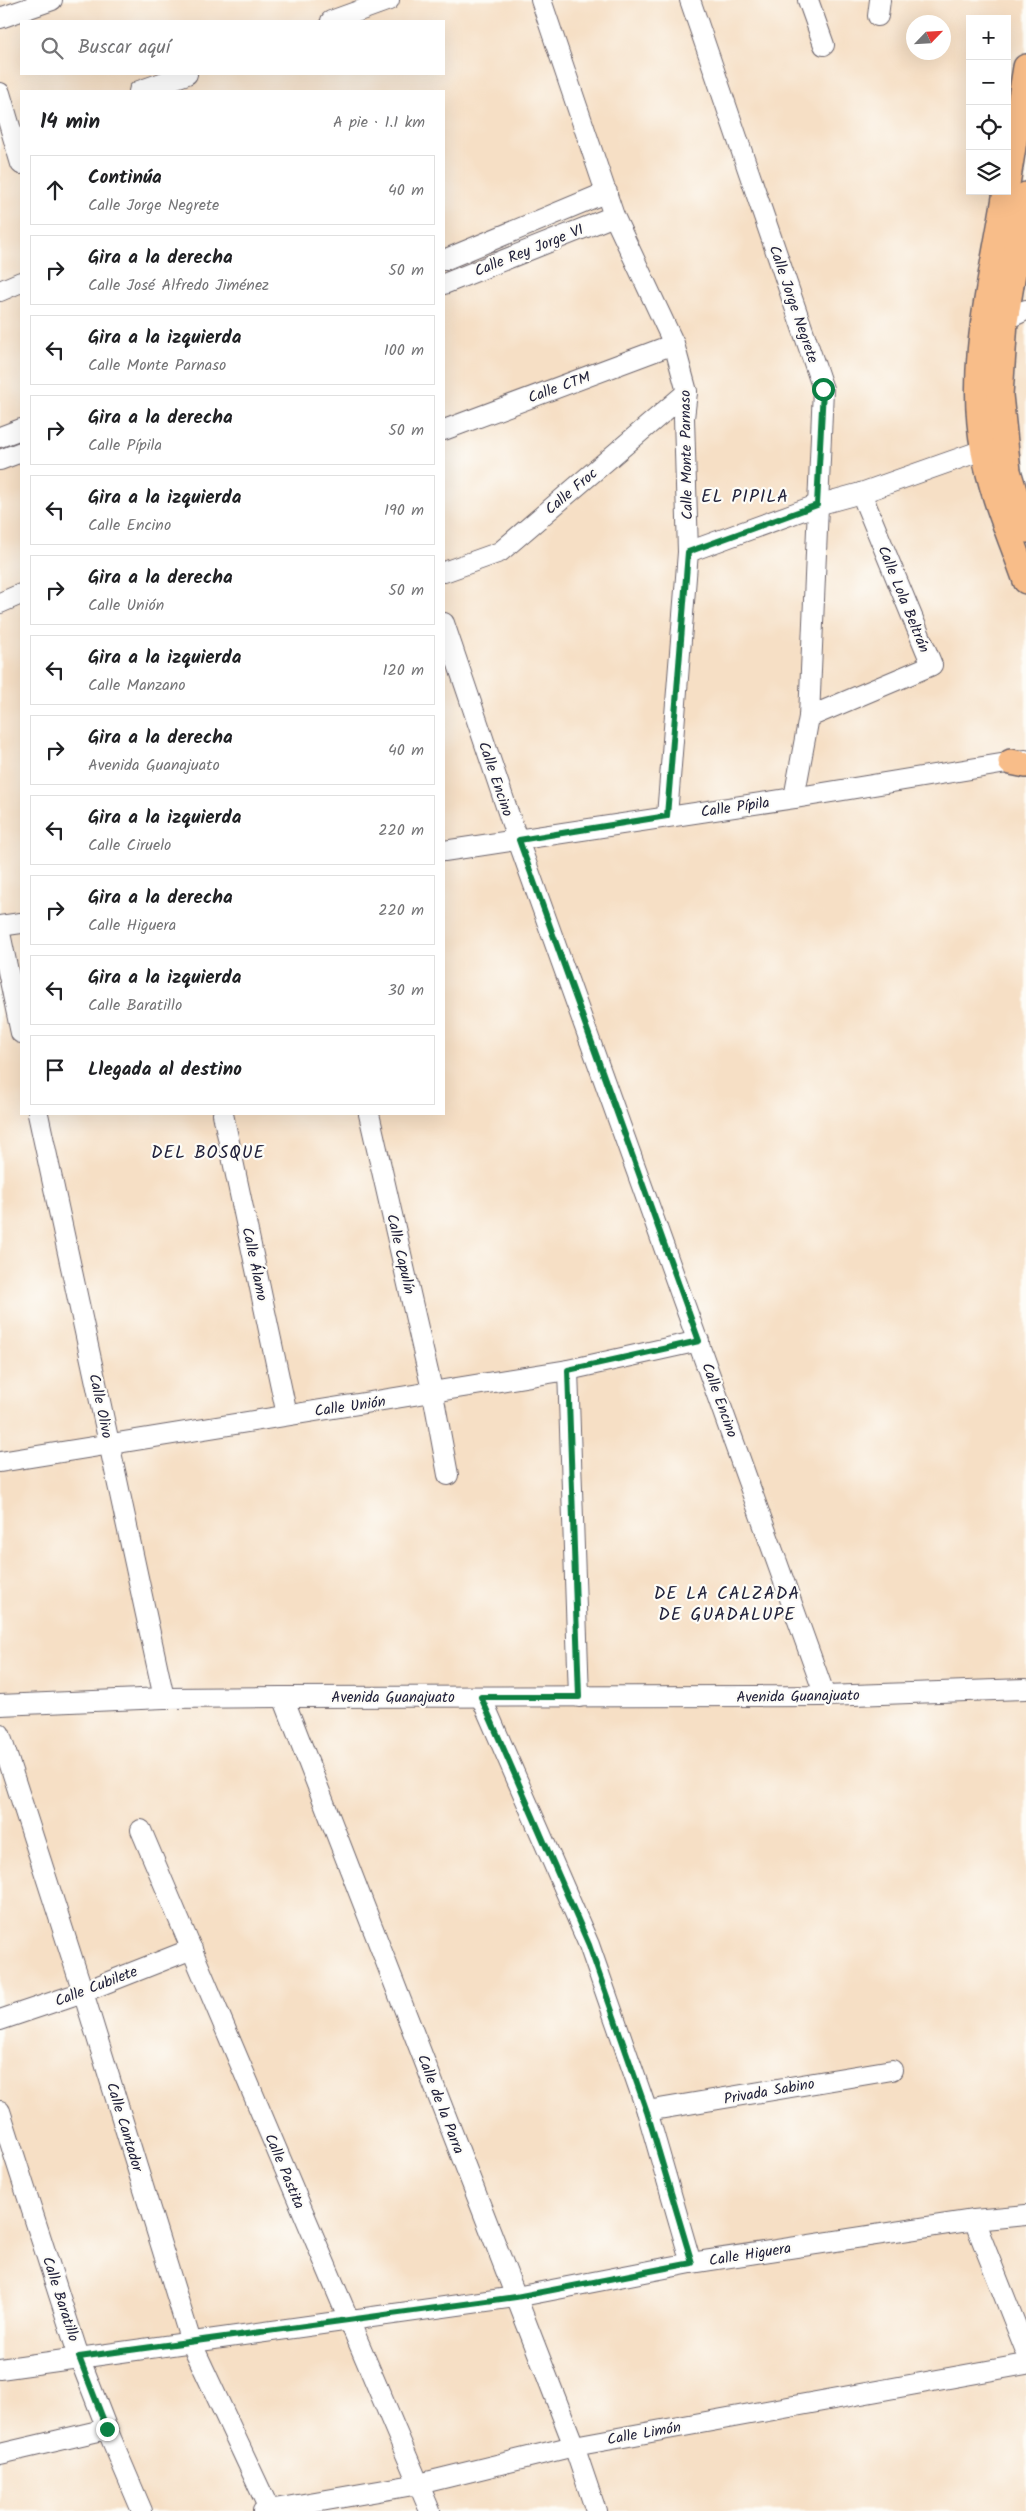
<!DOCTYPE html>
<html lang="es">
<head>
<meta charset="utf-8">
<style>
	:root { --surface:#fff; --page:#f2f2f2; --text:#202124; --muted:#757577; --line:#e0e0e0 }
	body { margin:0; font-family:Kalam,sans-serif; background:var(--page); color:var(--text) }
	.controls { position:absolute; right:15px; top:15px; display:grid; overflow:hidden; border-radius:0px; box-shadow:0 5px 20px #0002 }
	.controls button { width:45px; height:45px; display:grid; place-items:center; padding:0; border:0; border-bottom:1px solid var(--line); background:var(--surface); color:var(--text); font:25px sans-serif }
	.compass { position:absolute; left:906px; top:15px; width:45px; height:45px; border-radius:50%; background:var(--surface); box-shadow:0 5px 20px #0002; rotate:65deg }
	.stop { position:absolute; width:15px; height:15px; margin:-11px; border:4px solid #0b8043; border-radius:50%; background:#fff }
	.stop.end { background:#0b8043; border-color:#fff; box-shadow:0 1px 5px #0008 }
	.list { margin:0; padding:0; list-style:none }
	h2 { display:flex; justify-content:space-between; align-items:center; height:65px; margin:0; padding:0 20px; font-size:21px }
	h2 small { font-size:16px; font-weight:400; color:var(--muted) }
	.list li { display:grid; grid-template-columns:32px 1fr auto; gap:15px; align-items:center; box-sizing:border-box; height:70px; margin:0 10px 10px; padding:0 10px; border:1px solid var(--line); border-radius:0px }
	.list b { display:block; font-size:19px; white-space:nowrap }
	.list p { margin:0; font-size:16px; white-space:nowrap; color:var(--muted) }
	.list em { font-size:16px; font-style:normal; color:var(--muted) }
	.icon { flex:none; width:28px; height:28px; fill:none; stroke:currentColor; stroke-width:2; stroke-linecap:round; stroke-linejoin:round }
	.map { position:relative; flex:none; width:1026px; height:2511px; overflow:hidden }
	.search { position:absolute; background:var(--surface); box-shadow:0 5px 20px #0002; left:20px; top:20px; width:425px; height:55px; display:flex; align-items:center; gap:12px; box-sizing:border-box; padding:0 18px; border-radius:0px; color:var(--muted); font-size:19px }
	.panel { position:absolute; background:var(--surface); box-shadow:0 5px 20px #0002; left:20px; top:90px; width:425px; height:1025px; border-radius:0px }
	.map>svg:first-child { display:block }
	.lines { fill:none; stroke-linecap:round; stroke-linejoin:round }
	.minor-casing { stroke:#6c646b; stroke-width:22 }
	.major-casing { stroke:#6c646b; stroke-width:28 }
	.minor { stroke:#fff; stroke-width:20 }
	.major { stroke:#f8bd89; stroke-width:25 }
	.route { stroke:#0b8043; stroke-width:6 }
	.labels { text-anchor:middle; stroke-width:4.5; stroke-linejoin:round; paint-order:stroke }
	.street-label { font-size:15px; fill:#22223b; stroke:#fdfcf7 }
	.quarter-label { font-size:18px; letter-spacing:1px; fill:#22223b; stroke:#fdfcf7 }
</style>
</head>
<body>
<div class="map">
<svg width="1026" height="2511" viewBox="0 0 1026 2511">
	<rect width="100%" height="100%" fill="#fdfcf7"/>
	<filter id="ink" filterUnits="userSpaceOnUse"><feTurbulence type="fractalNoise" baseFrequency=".02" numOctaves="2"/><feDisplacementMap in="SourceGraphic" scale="10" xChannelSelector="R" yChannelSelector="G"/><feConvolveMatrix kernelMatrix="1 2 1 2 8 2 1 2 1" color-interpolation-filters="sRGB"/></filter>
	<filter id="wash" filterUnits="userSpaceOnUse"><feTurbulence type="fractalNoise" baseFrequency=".0096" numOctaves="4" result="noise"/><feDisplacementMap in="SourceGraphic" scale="20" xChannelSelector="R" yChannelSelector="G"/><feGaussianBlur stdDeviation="1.12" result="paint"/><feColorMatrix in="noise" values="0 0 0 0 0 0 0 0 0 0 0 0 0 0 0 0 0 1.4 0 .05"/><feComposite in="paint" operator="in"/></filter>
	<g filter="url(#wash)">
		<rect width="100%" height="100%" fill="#f6dfc5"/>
	</g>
	<g filter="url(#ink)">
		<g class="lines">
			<defs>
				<g id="minor">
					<path d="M541,0L614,216L674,344L687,392L684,418L688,552L667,816"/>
					<path d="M690,0L823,389L809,717L794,798"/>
					<path d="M808,0L824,45"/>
					<path d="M878,16L880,0"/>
					<path d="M0,18L52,0"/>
					<path d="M331,21L389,0"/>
					<path d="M139,91L187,74"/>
					<path d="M0,93L21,164"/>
					<path d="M444,260L607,192"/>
					<path d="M444,284L614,216"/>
					<path d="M0,291L21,282"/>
					<path d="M994,325L1026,310"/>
					<path d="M444,430L674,344"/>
					<path d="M0,437L21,429"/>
					<path d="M0,460L21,452"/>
					<path d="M688,552L817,505L861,493L983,450"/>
					<path d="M444,572L500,552L687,392"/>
					<path d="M0,603L21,594"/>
					<path d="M444,623L511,821L825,1696"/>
					<path d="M809,717L932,665L861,493"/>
					<path d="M444,851L794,798L1025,760"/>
					<path d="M0,926L21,923"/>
					<path d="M0,933L21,1033"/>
					<path d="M38,1114L164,1698"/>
					<path d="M223,1114L287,1415"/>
					<path d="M369,1114L433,1394L448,1475"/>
					<path d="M568,1370L579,1697"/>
					<path d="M0,1462L568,1370L699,1341"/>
					<path d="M283,1697L574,2446L596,2511"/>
					<path d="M481,1697L589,1945L647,2111L691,2263"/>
					<path d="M0,1705L164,1698L283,1697L825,1696L1026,1689"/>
					<path d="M0,1734L83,1992L191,2342L270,2511"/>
					<path d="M141,1830L430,2511"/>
					<path d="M0,2020L83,1992L192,1949"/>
					<path d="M0,2111L79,2357L107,2429L142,2511"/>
					<path d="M647,2111L892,2070"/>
					<path d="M974,2220L1026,2351"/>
					<path d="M0,2369L516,2297L691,2263L974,2220L1026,2215"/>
					<path d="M0,2454L107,2429"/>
					<path d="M263,2511L419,2484L574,2446L1026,2364"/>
				</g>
				<g id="major">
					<path d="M1007,184L1026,67"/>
					<path d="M1006,191C993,276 967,365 984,451C992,496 1011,538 1026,581"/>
					<path d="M1026,195L1005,321L1000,395L1008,471L1026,530"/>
					<path d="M1011,762L1026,765"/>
				</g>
			</defs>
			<!-- minor casing -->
			<use href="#minor" class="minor-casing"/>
			<!-- major casing -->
			<use href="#major" class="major-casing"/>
			<!-- minor -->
			<use href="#minor" class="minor"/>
			<!-- major -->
			<use href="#major" class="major"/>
		</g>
	</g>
	<g class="lines" filter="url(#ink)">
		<!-- route -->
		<path class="route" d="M107,2429L79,2357L516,2297L692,2263L647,2112L589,1945L481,1697H579L568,1370L699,1341L519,840L667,816L688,552L817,505L823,389"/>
	</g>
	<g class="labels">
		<!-- street labels -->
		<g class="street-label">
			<text transform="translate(529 250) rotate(-22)" y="5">Calle Rey Jorge VI</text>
			<text transform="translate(794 304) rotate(71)" y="5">Calle Jorge Negrete</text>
			<text transform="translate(559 387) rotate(-20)" y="5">Calle CTM</text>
			<text transform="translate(686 455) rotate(-91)" y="5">Calle Monte Parnaso</text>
			<text transform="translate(571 491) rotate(-40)" y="5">Calle Froc</text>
			<text transform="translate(904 599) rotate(68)" y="5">Calle Lola Beltrán</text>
			<text transform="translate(496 779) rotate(71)" y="5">Calle Encino</text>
			<text transform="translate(735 807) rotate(-8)" y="5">Calle Pípila</text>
			<text transform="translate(401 1254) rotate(77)" y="5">Calle Capulín</text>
			<text transform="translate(255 1264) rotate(78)" y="5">Calle Álamo</text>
			<text transform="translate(720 1400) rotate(70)" y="5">Calle Encino</text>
			<text transform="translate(101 1406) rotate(78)" y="5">Calle Olivo</text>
			<text transform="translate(350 1406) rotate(-8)" y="5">Calle Unión</text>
			<text transform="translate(798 1696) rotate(-1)" y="5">Avenida Guanajuato</text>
			<text x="393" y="1702">Avenida Guanajuato</text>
			<text transform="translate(96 1986) rotate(-21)" y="5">Calle Cubilete</text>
			<text transform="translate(769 2091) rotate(-10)" y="5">Privada Sabino</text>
			<text transform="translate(441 2104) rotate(69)" y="5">Calle de la Parra</text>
			<text transform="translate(125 2127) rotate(73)" y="5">Calle Cantador</text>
			<text transform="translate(285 2171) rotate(67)" y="5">Calle Pastita</text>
			<text transform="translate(750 2254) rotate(-9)" y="5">Calle Higuera</text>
			<text transform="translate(61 2299) rotate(72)" y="5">Calle Baratillo</text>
			<text transform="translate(644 2433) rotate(-10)" y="5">Calle Limón</text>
		</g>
		<!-- quarter labels -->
		<g class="quarter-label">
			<text x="745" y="502">EL PIPILA</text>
			<text x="208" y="1158">DEL BOSQUE</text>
			<text x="727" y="1599">DE LA CALZADA<tspan x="727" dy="21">DE GUADALUPE</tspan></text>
		</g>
	</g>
</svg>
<div class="controls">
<button>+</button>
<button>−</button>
<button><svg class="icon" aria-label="locate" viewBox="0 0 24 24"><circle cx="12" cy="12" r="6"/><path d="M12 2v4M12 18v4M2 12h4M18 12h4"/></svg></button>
<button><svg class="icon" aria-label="layers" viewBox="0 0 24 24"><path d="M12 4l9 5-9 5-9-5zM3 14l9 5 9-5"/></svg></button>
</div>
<svg class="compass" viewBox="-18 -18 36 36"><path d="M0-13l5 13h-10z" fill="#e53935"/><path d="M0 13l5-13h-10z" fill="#757577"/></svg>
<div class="stop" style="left:823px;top:389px"></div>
<div class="stop end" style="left:107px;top:2429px"></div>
<div class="search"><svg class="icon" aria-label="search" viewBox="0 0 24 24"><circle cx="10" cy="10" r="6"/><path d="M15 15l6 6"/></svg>Buscar aquí</div>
<section class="panel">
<h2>14 min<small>A pie · 1.1 km</small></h2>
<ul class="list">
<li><svg class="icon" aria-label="ahead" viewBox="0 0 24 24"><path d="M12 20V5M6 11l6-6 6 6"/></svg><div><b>Continúa</b><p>Calle Jorge Negrete</p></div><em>40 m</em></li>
<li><svg class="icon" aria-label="right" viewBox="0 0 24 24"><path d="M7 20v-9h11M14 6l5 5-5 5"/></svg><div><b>Gira a la derecha</b><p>Calle José Alfredo Jiménez</p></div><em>50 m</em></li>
<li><svg class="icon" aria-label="left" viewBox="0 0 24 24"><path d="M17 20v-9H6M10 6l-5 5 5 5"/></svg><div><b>Gira a la izquierda</b><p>Calle Monte Parnaso</p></div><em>100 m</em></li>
<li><svg class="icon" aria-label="right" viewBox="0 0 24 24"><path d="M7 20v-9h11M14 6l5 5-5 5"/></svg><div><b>Gira a la derecha</b><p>Calle Pípila</p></div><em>50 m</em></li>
<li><svg class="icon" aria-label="left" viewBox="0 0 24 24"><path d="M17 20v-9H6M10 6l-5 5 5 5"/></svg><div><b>Gira a la izquierda</b><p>Calle Encino</p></div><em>190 m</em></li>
<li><svg class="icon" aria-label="right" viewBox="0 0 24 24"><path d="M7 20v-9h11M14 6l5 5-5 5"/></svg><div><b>Gira a la derecha</b><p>Calle Unión</p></div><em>50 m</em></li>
<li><svg class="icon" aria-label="left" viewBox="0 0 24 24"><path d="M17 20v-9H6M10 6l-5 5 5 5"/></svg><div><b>Gira a la izquierda</b><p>Calle Manzano</p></div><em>120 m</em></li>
<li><svg class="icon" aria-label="right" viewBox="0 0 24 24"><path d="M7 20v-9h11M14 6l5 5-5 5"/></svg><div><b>Gira a la derecha</b><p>Avenida Guanajuato</p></div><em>40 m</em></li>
<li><svg class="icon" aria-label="left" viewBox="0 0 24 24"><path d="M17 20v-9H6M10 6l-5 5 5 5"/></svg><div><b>Gira a la izquierda</b><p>Calle Ciruelo</p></div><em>220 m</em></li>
<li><svg class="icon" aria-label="right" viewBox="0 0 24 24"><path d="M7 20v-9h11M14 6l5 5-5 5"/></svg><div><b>Gira a la derecha</b><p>Calle Higuera</p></div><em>220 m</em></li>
<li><svg class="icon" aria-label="left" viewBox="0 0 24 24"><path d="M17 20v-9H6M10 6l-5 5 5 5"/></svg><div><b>Gira a la izquierda</b><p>Calle Baratillo</p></div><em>30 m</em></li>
<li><svg class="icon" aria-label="arrive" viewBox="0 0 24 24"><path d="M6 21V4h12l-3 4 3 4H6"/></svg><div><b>Llegada al destino</b></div></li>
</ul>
</section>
</div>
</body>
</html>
